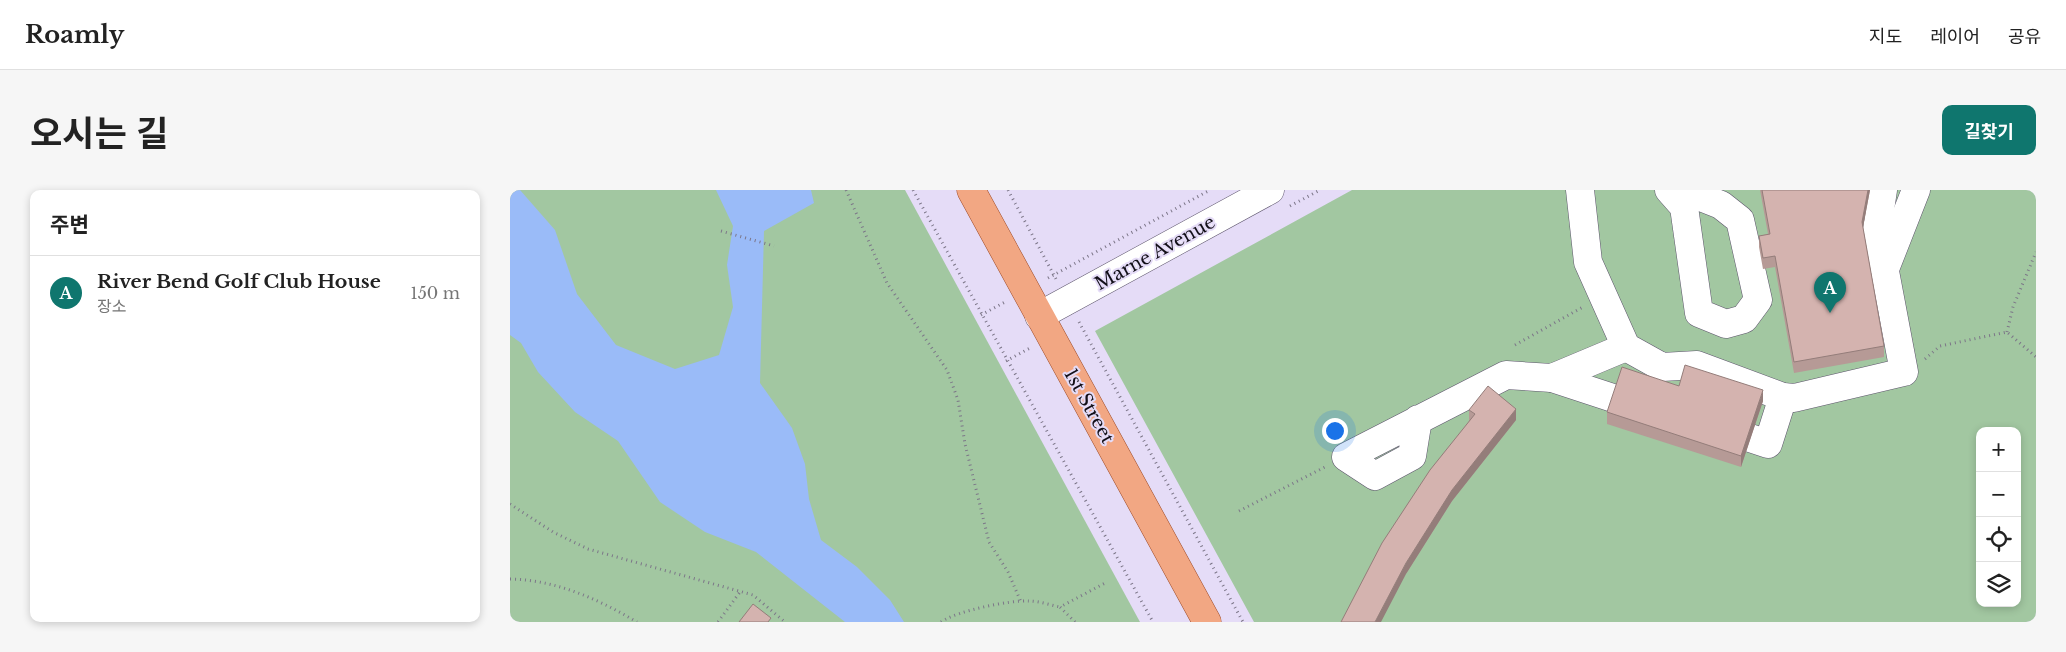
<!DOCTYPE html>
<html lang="ko">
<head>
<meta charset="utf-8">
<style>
	:root { --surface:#fff; --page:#f6f6f6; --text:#222; --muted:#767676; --line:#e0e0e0; --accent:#0f766e }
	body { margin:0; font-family:"Libre Baskerville","Noto Sans KR",serif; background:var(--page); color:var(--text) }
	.controls { position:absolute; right:15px; bottom:15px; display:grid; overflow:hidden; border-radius:10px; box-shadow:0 2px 8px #0003 }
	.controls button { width:45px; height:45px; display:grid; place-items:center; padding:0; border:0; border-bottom:1px solid var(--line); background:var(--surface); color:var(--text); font:25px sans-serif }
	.you { position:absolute; left:824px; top:240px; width:18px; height:18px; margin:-12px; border:4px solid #fff; border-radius:50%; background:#1a73e8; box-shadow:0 0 0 8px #1a73e833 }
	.badge { display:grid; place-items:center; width:32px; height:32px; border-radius:50%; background:var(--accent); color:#fff; font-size:16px; font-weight:700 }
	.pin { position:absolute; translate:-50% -41px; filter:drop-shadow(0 1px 2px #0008) }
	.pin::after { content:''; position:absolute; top:26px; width:18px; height:15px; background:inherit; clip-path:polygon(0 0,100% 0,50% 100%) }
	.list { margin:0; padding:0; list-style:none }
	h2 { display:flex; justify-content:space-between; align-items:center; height:65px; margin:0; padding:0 20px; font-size:21px }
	h2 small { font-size:16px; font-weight:400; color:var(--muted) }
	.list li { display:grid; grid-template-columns:32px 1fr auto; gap:15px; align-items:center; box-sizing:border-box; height:75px; padding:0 20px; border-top:1px solid var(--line) }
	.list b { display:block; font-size:19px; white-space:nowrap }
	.list p { margin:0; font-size:16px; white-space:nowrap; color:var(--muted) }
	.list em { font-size:16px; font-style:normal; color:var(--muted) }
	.icon { flex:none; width:28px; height:28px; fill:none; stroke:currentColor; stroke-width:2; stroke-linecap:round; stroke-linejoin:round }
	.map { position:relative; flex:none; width:1526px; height:432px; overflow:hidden; border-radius:10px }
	header { display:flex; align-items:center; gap:30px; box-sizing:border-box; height:70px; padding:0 25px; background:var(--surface); border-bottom:1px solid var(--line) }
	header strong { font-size:24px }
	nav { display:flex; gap:28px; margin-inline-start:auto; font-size:18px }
	.intro { display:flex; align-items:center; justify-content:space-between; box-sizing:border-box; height:120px; padding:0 30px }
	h1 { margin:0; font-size:35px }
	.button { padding:12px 22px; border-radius:10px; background:var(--accent); color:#fff; font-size:18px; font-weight:700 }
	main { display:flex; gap:30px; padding:0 30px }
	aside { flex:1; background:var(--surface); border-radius:10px; box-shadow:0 2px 8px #0003 }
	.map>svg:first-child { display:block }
	.green { fill:#a2c7a1; fill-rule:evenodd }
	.water { fill:#9abbf8 }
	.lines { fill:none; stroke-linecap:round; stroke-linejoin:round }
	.minor-casing { stroke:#5d556c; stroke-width:29 }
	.major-casing { stroke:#9e4b28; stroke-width:29 }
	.path { stroke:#7c7688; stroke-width:3; stroke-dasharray:1 4; stroke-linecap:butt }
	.minor { stroke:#fff; stroke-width:28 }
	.major { stroke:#f2a783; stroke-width:28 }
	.wall { fill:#b69a96 }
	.shaded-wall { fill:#947d7a }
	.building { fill:#d4b3af; stroke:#947d7a }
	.labels { text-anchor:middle; stroke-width:4; stroke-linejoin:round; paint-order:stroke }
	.street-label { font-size:18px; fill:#120f18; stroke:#e5dcf7 }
</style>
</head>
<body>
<header>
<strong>Roamly</strong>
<nav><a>지도</a><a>레이어</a><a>공유</a></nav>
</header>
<div class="intro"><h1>오시는 길</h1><a class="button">길찾기</a></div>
<main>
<aside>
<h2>주변<small></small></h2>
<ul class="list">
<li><span class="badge">A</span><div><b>River Bend Golf Club House</b><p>장소</p></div><em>150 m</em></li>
</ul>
</aside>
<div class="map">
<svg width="1526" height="432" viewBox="0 0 1526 432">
	<rect width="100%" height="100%" fill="#e5dcf7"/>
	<!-- green -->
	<g class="green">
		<path d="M0,0H395L630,432H0Z"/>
		<path d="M842,0H1526V432H744L585,141ZM1470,241H1507V413H1470Z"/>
	</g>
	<!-- water -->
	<path class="water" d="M0,0H10L45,40L67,104L106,155L165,179L209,165L223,117L217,75L223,36L206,0H301L304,13L254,41L250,193L282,238L295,274L299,309L311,350L347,377L380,410L394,432H335L246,362L195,342L150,312L108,251L65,222L28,182L11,153L0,145Z"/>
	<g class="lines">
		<defs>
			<g id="minor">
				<path d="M1070,0L1078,72L1116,157L1152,177L1187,175L1273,207L1284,208L1394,182L1367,39L1373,0"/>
				<path d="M1159,0L1174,17L1189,123L1216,134L1234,129L1248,110L1230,30L1211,15L1173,0"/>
				<path d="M1375,79L1406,0"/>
				<path d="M529,126L760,0"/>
				<path d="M1042,188L1106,209"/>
				<path d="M908,229L902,266L865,286L836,267L996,185L1042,188L1116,157"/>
				<path d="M1240,248L1258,254L1273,207"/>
			</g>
			<path id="major" d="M461,0L697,432"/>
		</defs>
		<!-- minor casing -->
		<use href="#minor" class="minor-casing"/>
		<!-- major casing -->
		<use href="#major" class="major-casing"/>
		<!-- path -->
		<g class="path">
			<path d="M336,0L377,93L437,180L448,210L455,254L479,352L498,382L511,412"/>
			<path d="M403,0L643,432"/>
			<path d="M498,0L546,89"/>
			<path d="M780,16L810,0"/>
			<path d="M211,41L264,56"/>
			<path d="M538,88L700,0"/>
			<path d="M471,125L495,112"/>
			<path d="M569,132L733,432"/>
			<path d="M1497,142L1503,117L1526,62"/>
			<path d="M1005,155L1073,117"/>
			<path d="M1415,169L1430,156L1497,142L1526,167"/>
			<path d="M496,171L520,158"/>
			<path d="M0,314L43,342L78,359L243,405L275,432"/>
			<path d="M729,321L815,277"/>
			<path d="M0,389C46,390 88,409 127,432"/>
			<path d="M208,432L230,402"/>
			<path d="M431,432C446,421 500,410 519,411C529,411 540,415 550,417"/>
			<path d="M565,432L550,417L597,392"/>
		</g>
		<!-- minor -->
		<use href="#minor" class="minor"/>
		<!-- major -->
		<use href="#major" class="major"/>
	</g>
	<!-- wall -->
	<g class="wall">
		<path d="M1250,0H1360L1353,37L1374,156V167L1284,183L1265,77L1253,79L1249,57V46L1258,44Z"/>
		<path d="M1169,196L1253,211L1231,277L1097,234V222Z"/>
		<path d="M959,220L1006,230L942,311L896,384L959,231Z"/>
	</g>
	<!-- shaded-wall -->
	<g class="shaded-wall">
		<path d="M1358,0H1360L1352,43V32Z"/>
		<path d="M1253,200V211L1231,277V266Z"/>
		<path d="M1006,219V230L942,311L896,384L871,432H865L896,373L942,300Z"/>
	</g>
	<!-- building -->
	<g class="building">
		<path d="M1252,0H1358L1352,32L1374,156L1284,172L1265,66L1253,68L1249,46L1260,44Z"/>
		<path d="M1175,175L1253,200L1231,266L1097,222L1112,177L1169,196Z"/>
		<path d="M978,196L1006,219L942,300L896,373L865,432H831L872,353L920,280L965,224L959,220Z"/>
		<path d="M243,414L261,428L258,432H229Z"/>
	</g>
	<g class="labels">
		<!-- street labels -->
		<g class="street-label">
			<text transform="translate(645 63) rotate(-29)" y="6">Marne Avenue</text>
			<text transform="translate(579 216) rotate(61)" y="6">1st Street</text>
		</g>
	</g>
</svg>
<div class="controls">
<button>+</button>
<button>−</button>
<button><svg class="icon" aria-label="locate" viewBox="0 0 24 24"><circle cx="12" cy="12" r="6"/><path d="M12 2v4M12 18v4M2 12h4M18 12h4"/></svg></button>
<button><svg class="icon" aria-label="layers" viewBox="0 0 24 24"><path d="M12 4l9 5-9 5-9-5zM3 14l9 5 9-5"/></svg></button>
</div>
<div class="you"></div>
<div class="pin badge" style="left:1320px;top:123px">A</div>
</div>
</main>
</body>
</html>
